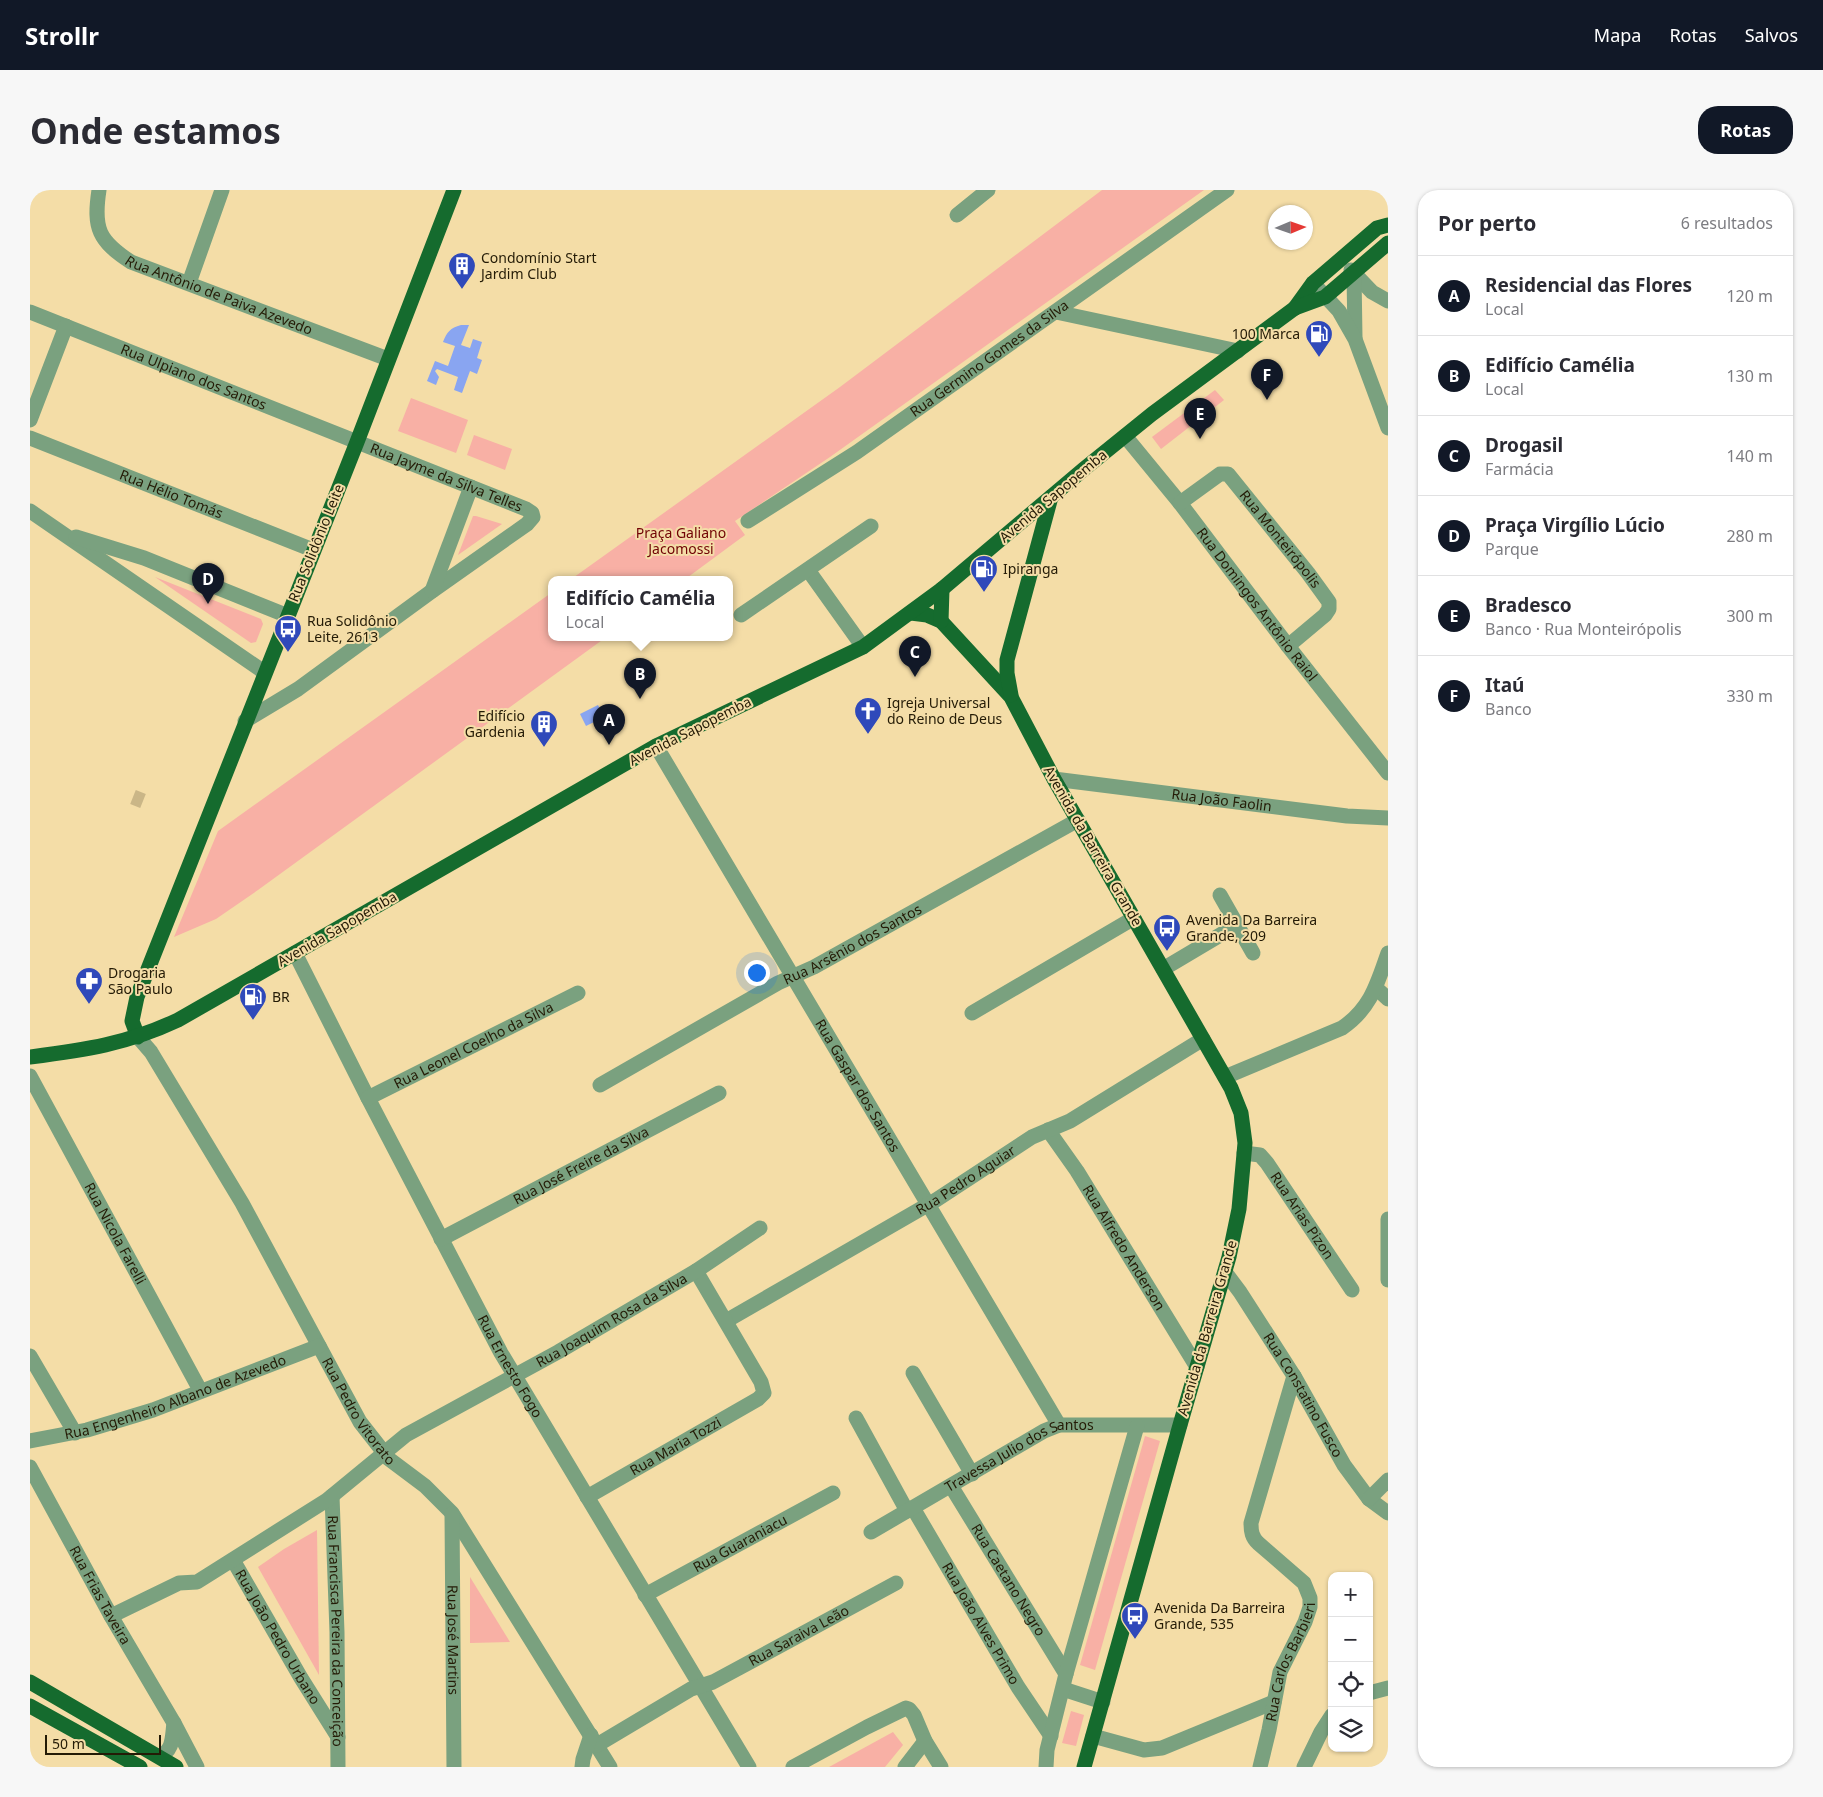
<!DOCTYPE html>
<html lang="pt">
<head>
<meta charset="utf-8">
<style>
	:root { --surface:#fff; --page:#f7f7f7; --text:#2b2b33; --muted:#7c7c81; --line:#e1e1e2; --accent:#111827 }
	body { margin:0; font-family:"Noto Sans",sans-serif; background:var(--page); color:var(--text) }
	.controls { position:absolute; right:15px; bottom:15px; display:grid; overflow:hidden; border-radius:10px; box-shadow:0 1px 4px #0004 }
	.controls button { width:45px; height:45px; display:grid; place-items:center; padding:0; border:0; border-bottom:1px solid var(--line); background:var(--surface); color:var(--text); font:25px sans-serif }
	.compass { position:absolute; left:1238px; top:15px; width:45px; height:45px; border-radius:50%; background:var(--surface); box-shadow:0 1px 4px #0004; rotate:88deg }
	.scale { position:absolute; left:15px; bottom:12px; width:116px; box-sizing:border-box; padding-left:5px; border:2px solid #241b06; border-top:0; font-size:14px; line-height:18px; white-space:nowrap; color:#241b06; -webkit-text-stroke:4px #f4dda7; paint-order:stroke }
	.you { position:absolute; left:726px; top:782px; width:18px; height:18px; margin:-12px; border:4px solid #fff; border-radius:50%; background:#1a73e8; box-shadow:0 0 0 8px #1a73e833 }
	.badge { display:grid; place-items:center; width:32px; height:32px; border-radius:50%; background:var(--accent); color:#fff; font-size:16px; font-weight:700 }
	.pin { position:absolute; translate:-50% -41px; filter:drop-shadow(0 1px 2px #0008) }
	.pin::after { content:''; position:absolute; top:26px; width:18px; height:15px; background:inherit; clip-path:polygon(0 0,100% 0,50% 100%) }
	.popup { position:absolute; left:518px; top:386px; width:185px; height:65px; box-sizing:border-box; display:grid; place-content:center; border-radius:10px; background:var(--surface); filter:drop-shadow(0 1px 4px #0005); font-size:16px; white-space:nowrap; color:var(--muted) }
	.popup b { font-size:19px; color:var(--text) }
	.popup::after { content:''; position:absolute; left:50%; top:100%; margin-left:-10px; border:10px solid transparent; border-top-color:var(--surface) }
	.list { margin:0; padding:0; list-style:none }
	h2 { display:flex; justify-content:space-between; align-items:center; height:65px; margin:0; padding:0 20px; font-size:21px }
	h2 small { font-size:16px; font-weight:400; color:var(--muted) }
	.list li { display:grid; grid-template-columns:32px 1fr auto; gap:15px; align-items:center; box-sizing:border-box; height:80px; padding:0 20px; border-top:1px solid var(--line) }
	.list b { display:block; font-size:19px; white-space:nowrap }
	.list p { margin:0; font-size:16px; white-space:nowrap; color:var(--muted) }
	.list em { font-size:16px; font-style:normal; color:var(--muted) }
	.icon { flex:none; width:28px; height:28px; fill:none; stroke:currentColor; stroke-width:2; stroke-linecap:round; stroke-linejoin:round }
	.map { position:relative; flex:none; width:1358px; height:1577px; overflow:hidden; border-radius:20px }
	header { display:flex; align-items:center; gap:30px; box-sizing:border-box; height:70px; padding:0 25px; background:var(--accent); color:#fff }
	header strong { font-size:24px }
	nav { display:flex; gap:28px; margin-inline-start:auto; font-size:18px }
	.intro { display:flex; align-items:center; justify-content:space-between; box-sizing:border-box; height:120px; padding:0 30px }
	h1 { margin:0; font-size:35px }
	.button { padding:12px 22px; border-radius:20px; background:var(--accent); color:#fff; font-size:18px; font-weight:700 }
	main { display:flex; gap:30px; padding:0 30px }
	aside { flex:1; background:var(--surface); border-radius:20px; box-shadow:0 1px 4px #0004 }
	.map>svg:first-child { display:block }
	.green { fill:#f8b0a5 }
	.water { fill:#89a5f1 }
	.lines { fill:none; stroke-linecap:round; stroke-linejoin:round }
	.minor-tunnel { stroke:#cab687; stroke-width:15; stroke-dasharray:15 8; stroke-linecap:butt }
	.minor { stroke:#7aa17f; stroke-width:15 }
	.major { stroke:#156b2e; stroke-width:15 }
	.labels { text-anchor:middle; stroke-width:4; stroke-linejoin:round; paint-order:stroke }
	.poi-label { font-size:14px; fill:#241b06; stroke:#f4dda7; text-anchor:start }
	.street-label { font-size:14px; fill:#241b06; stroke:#f4dda7 }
	.park-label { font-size:14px; fill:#710305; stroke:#f4dda7 }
</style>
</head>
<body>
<header>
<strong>Strollr</strong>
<nav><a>Mapa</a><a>Rotas</a><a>Salvos</a></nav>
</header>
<div class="intro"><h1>Onde estamos</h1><a class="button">Rotas</a></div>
<main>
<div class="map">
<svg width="1358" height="1577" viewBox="0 0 1358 1577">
	<rect width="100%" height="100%" fill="#f4dda7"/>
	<!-- green -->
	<g class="green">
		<path d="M1072,0H1174L800,267L705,331L715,345L654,390H540L810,197Z"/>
		<path d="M1185,200L1194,210L1131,259L1122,247Z"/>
		<path d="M381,208L438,230L426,263L368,241Z"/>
		<path d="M444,245L482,259L475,280L437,265Z"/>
		<path d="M443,326H446L472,334L428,365Z"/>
		<path d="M125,387L231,429L233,434L226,452L221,453Z"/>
		<path d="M521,403V448H575L228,700L186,729L144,747L188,641Z"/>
		<path d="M1115,1246L1130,1251L1065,1480L1050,1475Z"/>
		<path d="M287,1340L289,1485L228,1377L254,1359Z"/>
		<path d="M440,1387L480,1452L440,1453Z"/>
		<path d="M1041,1521L1054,1525L1046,1556L1032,1553Z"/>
		<path d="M863,1542L873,1555L855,1577H799Z"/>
	</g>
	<!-- water -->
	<g class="water">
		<path d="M431,135H439L431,155L440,158L443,149L452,152L447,168L452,170L447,184L440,181L432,203L424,200L428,187L407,179L405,181L409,187L406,195L397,191L405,171L418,176L425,156L413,152C417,142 420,138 431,135Z"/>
		<path d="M568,515L574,527L556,536L550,524Z"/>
	</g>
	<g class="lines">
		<!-- minor-tunnel -->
		<path class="minor-tunnel" d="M103,607L113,611"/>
		<!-- minor -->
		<g class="minor">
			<path id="s1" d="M69,0C63,39 69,51 101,72L358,169"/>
			<path d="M927,25L958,0"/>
			<path d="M1321,80L1342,102L1358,111"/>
			<path d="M1324,83L1325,148"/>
			<path d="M159,93L192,0"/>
			<path d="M1283,93L1309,121L1325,149L1358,238"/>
			<path id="s2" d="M0,122L496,319L502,323L503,327L497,334L402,401L268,499L215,531"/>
			<path d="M1026,122L1208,161"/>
			<path d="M0,230L36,136"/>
			<path id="s3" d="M1095,246L1150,313L1258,456L1358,583"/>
			<path id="s4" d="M0,248L283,360"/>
			<path id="s5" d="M1150,313L1190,284H1198L1278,383L1299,412V419L1295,425L1258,456"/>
			<path d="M0,321L234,482"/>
			<path id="s6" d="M718,331L827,262L1197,0"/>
			<path d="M46,347L114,368L258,426"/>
			<path d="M778,380L833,457"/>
			<path d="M402,401L441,297"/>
			<path d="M711,425L841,336"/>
			<path id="s7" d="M626,556L1029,1235"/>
			<path id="s8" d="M1024,589L1317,626L1358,628"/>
			<path d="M1190,705L1223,763"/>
			<path id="s9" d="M265,763L338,908L471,1163L719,1577"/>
			<path d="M1133,779L1207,735"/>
			<path d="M1346,798L1358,809"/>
			<path d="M942,823L1104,728"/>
			<path id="s10" d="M108,847L121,862L212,1013L330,1232L359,1269L395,1296L422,1323L580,1577"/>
			<path id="s11" d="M0,886L170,1200"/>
			<path d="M1195,887L1312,838C1341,818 1347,794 1358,763"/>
			<path id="s12" d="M570,895L748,793L784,777L1048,630"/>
			<path id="s13" d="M338,908L548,803"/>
			<path id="s14" d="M1018,940L1047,981L1167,1177"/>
			<path id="s15" d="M1214,963L1230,965L1237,973L1322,1100"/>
			<path d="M1358,1029V1090"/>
			<path id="s16" d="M411,1049L689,903"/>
			<path id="s17" d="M1195,1082L1210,1102L1264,1186L1314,1275L1339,1309L1358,1323"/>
			<path id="s18" d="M696,1131L906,1010L1002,947L1040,931L1173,849"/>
			<path d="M0,1166L45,1243"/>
			<path d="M883,1183L942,1284"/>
			<path d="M826,1228L877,1321"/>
			<path id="s19" d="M0,1251L57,1240L123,1220L289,1156"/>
			<path id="s20" d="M0,1277L81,1426L144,1533L167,1577"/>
			<path id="s21" d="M921,1296L1036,1484"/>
			<path id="s22" d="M302,1306L307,1442L308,1577"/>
			<path id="s23" d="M557,1307L728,1209L734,1203L731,1192L666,1081"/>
			<path d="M1339,1309L1358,1290"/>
			<path id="s24" d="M883,1318L988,1497L1021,1546"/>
			<path id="s25" d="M422,1324L424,1577"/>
			<path id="s26" d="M841,1342L1014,1241L1029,1235H1150"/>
			<path id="s27" d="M203,1370L271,1488L308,1547"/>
			<path id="s28" d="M615,1405L803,1303"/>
			<path id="s29" d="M81,1426L149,1393L167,1392L297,1310L376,1245L528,1162L666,1081L730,1038"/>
			<path d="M1033,1499L1073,1512"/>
			<path d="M1339,1503L1358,1498"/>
			<path d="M1063,1546L1114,1560L1132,1558L1244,1512"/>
			<path id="s30" d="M567,1555L661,1499L683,1492L866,1393"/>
			<path d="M129,1566C144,1561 142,1546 144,1533"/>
			<path d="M552,1577L553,1569L561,1545"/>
			<path d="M763,1577L837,1537L876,1518L879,1519L884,1525L895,1551L911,1577"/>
			<path d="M875,1577L895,1551"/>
			<path d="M1016,1577L1017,1560L1036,1484L1107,1236"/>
			<path id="s31" d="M1230,1577L1239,1540L1250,1482L1275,1432L1280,1417V1408L1274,1393L1228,1353C1222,1347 1221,1342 1221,1333L1264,1186"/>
			<path d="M1274,1577L1291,1542L1302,1525"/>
		</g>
		<!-- major -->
		<g class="major">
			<path d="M1265,118L1283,93L1347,38L1358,35"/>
			<path d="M881,423L897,425L911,431L981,507L1024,589L1201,898L1211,923L1215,953L1209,1019L1199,1067L1150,1235L1054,1577"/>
			<path d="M911,431L912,399"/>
			<path d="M981,505L977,483V470L1021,307"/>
			<path d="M108,847L102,831L107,807L327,252L424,0"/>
			<path d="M0,867C55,860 97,854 148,830L626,556L833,457L912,399L1054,279L1122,224L1265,118L1295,107L1358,53"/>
			<path d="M0,1492L146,1577"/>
			<path d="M0,1516L110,1577"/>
		</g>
	</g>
	<!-- icons -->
	<defs>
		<symbol id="building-pin" viewBox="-11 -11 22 30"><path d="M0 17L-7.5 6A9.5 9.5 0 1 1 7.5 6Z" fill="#2f49ba" stroke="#f4dda7"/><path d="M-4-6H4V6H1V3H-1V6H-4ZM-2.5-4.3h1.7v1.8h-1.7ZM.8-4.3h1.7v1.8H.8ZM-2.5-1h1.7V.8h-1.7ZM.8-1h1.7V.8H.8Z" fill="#fff"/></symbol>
		<symbol id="fuel-pin" viewBox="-11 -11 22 30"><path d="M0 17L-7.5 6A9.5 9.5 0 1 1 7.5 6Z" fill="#2f49ba" stroke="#f4dda7"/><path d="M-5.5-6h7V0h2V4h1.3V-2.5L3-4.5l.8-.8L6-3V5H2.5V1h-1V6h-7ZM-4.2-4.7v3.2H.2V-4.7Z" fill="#fff"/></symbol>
		<symbol id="bus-pin" viewBox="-11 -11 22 30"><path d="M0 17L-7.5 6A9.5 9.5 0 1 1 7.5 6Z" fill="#2f49ba" stroke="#f4dda7"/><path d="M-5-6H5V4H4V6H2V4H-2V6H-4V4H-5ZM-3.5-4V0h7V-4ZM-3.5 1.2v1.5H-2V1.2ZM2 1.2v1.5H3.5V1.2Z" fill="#fff"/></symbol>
		<symbol id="church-pin" viewBox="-11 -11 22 30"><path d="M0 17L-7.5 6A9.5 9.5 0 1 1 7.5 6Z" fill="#2f49ba" stroke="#f4dda7"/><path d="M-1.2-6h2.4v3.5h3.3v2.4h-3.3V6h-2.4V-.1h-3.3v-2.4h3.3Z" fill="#fff"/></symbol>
		<symbol id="pharmacy-pin" viewBox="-11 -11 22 30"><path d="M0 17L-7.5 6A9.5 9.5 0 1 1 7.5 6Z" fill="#2f49ba" stroke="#f4dda7"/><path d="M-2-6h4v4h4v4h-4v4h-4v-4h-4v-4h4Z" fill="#fff"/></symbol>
	</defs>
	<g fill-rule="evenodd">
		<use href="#building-pin" x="416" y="60" width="32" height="43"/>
		<use href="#fuel-pin" x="1273" y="128" width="32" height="43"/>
		<use href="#fuel-pin" x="938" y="363" width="32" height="43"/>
		<use href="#bus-pin" x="242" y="423" width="32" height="43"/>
		<use href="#church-pin" x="822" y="505" width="32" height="43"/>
		<use href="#building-pin" x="498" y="518" width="32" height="43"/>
		<use href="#bus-pin" x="1121" y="722" width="32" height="43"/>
		<use href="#pharmacy-pin" x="43" y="775" width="32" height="43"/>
		<use href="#fuel-pin" x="207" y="791" width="32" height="43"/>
		<use href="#bus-pin" x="1089" y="1410" width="32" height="43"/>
	</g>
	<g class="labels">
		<!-- poi labels -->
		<g class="poi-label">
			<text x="451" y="73">Condomínio Start<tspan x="451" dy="16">Jardim Club</tspan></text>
			<text x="1270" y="149" text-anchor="end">100 Marca</text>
			<text x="973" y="384">Ipiranga</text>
			<text x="277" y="436">Rua Solidônio<tspan x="277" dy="16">Leite, 2613</tspan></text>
			<text x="857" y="518">Igreja Universal<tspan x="857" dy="16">do Reino de Deus</tspan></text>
			<text x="495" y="531" text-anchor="end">Edifício<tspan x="495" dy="16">Gardenia</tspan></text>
			<text x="1156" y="735">Avenida Da Barreira<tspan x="1156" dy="16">Grande, 209</tspan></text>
			<text x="78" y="788">Drogaria<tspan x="78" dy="16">São Paulo</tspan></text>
			<text x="242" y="812">BR</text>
			<text x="1124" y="1423">Avenida Da Barreira<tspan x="1124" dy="16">Grande, 535</tspan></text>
		</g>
		<!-- street labels -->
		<g class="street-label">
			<text dy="5" stroke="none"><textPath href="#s1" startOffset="180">Rua Antônio de Paiva Azevedo</textPath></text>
			<text dy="5" stroke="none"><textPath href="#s6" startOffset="291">Rua Germino Gomes da Silva</textPath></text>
			<text dy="5" stroke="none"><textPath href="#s2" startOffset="176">Rua Ulpiano dos Santos</textPath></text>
			<text dy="5" stroke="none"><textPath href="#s2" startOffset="448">Rua Jayme da Silva Telles</textPath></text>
			<text dy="5" stroke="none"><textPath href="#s4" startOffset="152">Rua Hélio Tomás</textPath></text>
			<text transform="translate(1023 306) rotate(-40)" y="5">Avenida Sapopemba</text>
			<text dy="5" stroke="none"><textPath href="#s5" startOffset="141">Rua Monteirópolis</textPath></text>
			<text transform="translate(286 353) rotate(-68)" y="5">Rua Solidônio Leite</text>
			<text dy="5" stroke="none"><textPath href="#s3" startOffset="214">Rua Domingos Antônio Raiol</textPath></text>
			<text transform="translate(660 541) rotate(-27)" y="5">Avenida Sapopemba</text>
			<text dy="5" stroke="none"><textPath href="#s8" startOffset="169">Rua João Faolin</textPath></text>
			<text transform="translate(1063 656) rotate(60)" y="5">Avenida da Barreira Grande</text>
			<text transform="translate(307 739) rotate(-30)" y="5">Avenida Sapopemba</text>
			<text dy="5" stroke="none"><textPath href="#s12" startOffset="289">Rua Arsênio dos Santos</textPath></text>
			<text dy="5" stroke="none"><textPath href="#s13" startOffset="118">Rua Leonel Coelho da Silva</textPath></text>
			<text dy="5" stroke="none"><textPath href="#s7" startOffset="395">Rua Gaspar dos Santos</textPath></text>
			<text dy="5" stroke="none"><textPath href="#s16" startOffset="158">Rua José Freire da Silva</textPath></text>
			<text dy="5" stroke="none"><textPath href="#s18" startOffset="278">Rua Pedro Aguiar</textPath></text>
			<text dy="5" stroke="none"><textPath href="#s15" startOffset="90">Rua Arias Pizon</textPath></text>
			<text dy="5" stroke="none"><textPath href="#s11" startOffset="179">Rua Nicola Farelli</textPath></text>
			<text dy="5" stroke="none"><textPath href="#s14" startOffset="140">Rua Alfredo Anderson</textPath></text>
			<text dy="5" stroke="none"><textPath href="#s29" startOffset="585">Rua Joaquim Rosa da Silva</textPath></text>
			<text transform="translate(1177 1138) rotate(-74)" y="5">Avenida da Barreira Grande</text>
			<text dy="5" stroke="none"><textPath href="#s9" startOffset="466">Rua Ernesto Fogo</textPath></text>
			<text dy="5" stroke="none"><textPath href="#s19" startOffset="152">Rua Engenheiro Albano de Azevedo</textPath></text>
			<text dy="5" stroke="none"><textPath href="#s17" startOffset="146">Rua Constatino Fusco</textPath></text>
			<text dy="5" stroke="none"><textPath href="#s10" startOffset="435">Rua Pedro Vitorato</textPath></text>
			<text dy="5" stroke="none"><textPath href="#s23" startOffset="102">Rua Maria Tozzi</textPath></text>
			<text dy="5" stroke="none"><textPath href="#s26" startOffset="169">Travessa Julio dos Santos</textPath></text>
			<text dy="5" stroke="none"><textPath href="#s28" startOffset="108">Rua Guaraniacu</textPath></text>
			<text dy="5" stroke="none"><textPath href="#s21" startOffset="110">Rua Caetano Negro</textPath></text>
			<text dy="5" stroke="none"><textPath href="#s20" startOffset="146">Rua Frias Taveira</textPath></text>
			<text dy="5" stroke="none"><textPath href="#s24" startOffset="134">Rua João Alves Primo</textPath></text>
			<text dy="5" stroke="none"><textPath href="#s22" startOffset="135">Rua Francisca Pereira da Conceição</textPath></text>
			<text dy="5" stroke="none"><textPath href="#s30" startOffset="230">Rua Saraiva Leão</textPath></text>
			<text dy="5" stroke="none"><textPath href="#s27" startOffset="89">Rua João Pedro Urbano</textPath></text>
			<text dy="5" stroke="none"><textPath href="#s25" startOffset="126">Rua José Martins</textPath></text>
			<text dy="5" stroke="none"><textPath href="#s31" startOffset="110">Rua Carlos Barbieri</textPath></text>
		</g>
		<!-- park labels -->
		<g class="park-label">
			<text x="651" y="348">Praça Galiano<tspan x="651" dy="16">Jacomossi</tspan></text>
		</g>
	</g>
</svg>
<div class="controls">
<button>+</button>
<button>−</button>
<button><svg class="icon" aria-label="locate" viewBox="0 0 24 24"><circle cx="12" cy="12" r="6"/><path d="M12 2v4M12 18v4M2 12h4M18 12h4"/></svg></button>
<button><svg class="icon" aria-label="layers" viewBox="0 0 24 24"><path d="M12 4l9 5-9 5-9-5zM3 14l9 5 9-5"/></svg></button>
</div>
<svg class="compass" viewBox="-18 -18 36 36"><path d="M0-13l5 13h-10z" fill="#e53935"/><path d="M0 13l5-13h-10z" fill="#7c7c81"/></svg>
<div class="scale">50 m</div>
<div class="you"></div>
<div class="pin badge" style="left:579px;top:555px">A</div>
<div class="pin badge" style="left:610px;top:509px">B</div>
<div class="popup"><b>Edifício Camélia</b>Local</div>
<div class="pin badge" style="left:885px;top:487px">C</div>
<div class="pin badge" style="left:178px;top:414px">D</div>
<div class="pin badge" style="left:1170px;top:249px">E</div>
<div class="pin badge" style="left:1237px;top:210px">F</div>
</div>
<aside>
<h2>Por perto<small>6 resultados</small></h2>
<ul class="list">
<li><span class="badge">A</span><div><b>Residencial das Flores</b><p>Local</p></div><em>120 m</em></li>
<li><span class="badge">B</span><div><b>Edifício Camélia</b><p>Local</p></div><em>130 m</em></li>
<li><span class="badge">C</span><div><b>Drogasil</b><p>Farmácia</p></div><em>140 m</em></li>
<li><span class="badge">D</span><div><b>Praça Virgílio Lúcio</b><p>Parque</p></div><em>280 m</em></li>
<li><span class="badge">E</span><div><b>Bradesco</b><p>Banco · Rua Monteirópolis</p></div><em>300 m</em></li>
<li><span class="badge">F</span><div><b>Itaú</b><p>Banco</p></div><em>330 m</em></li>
</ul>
</aside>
</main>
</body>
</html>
